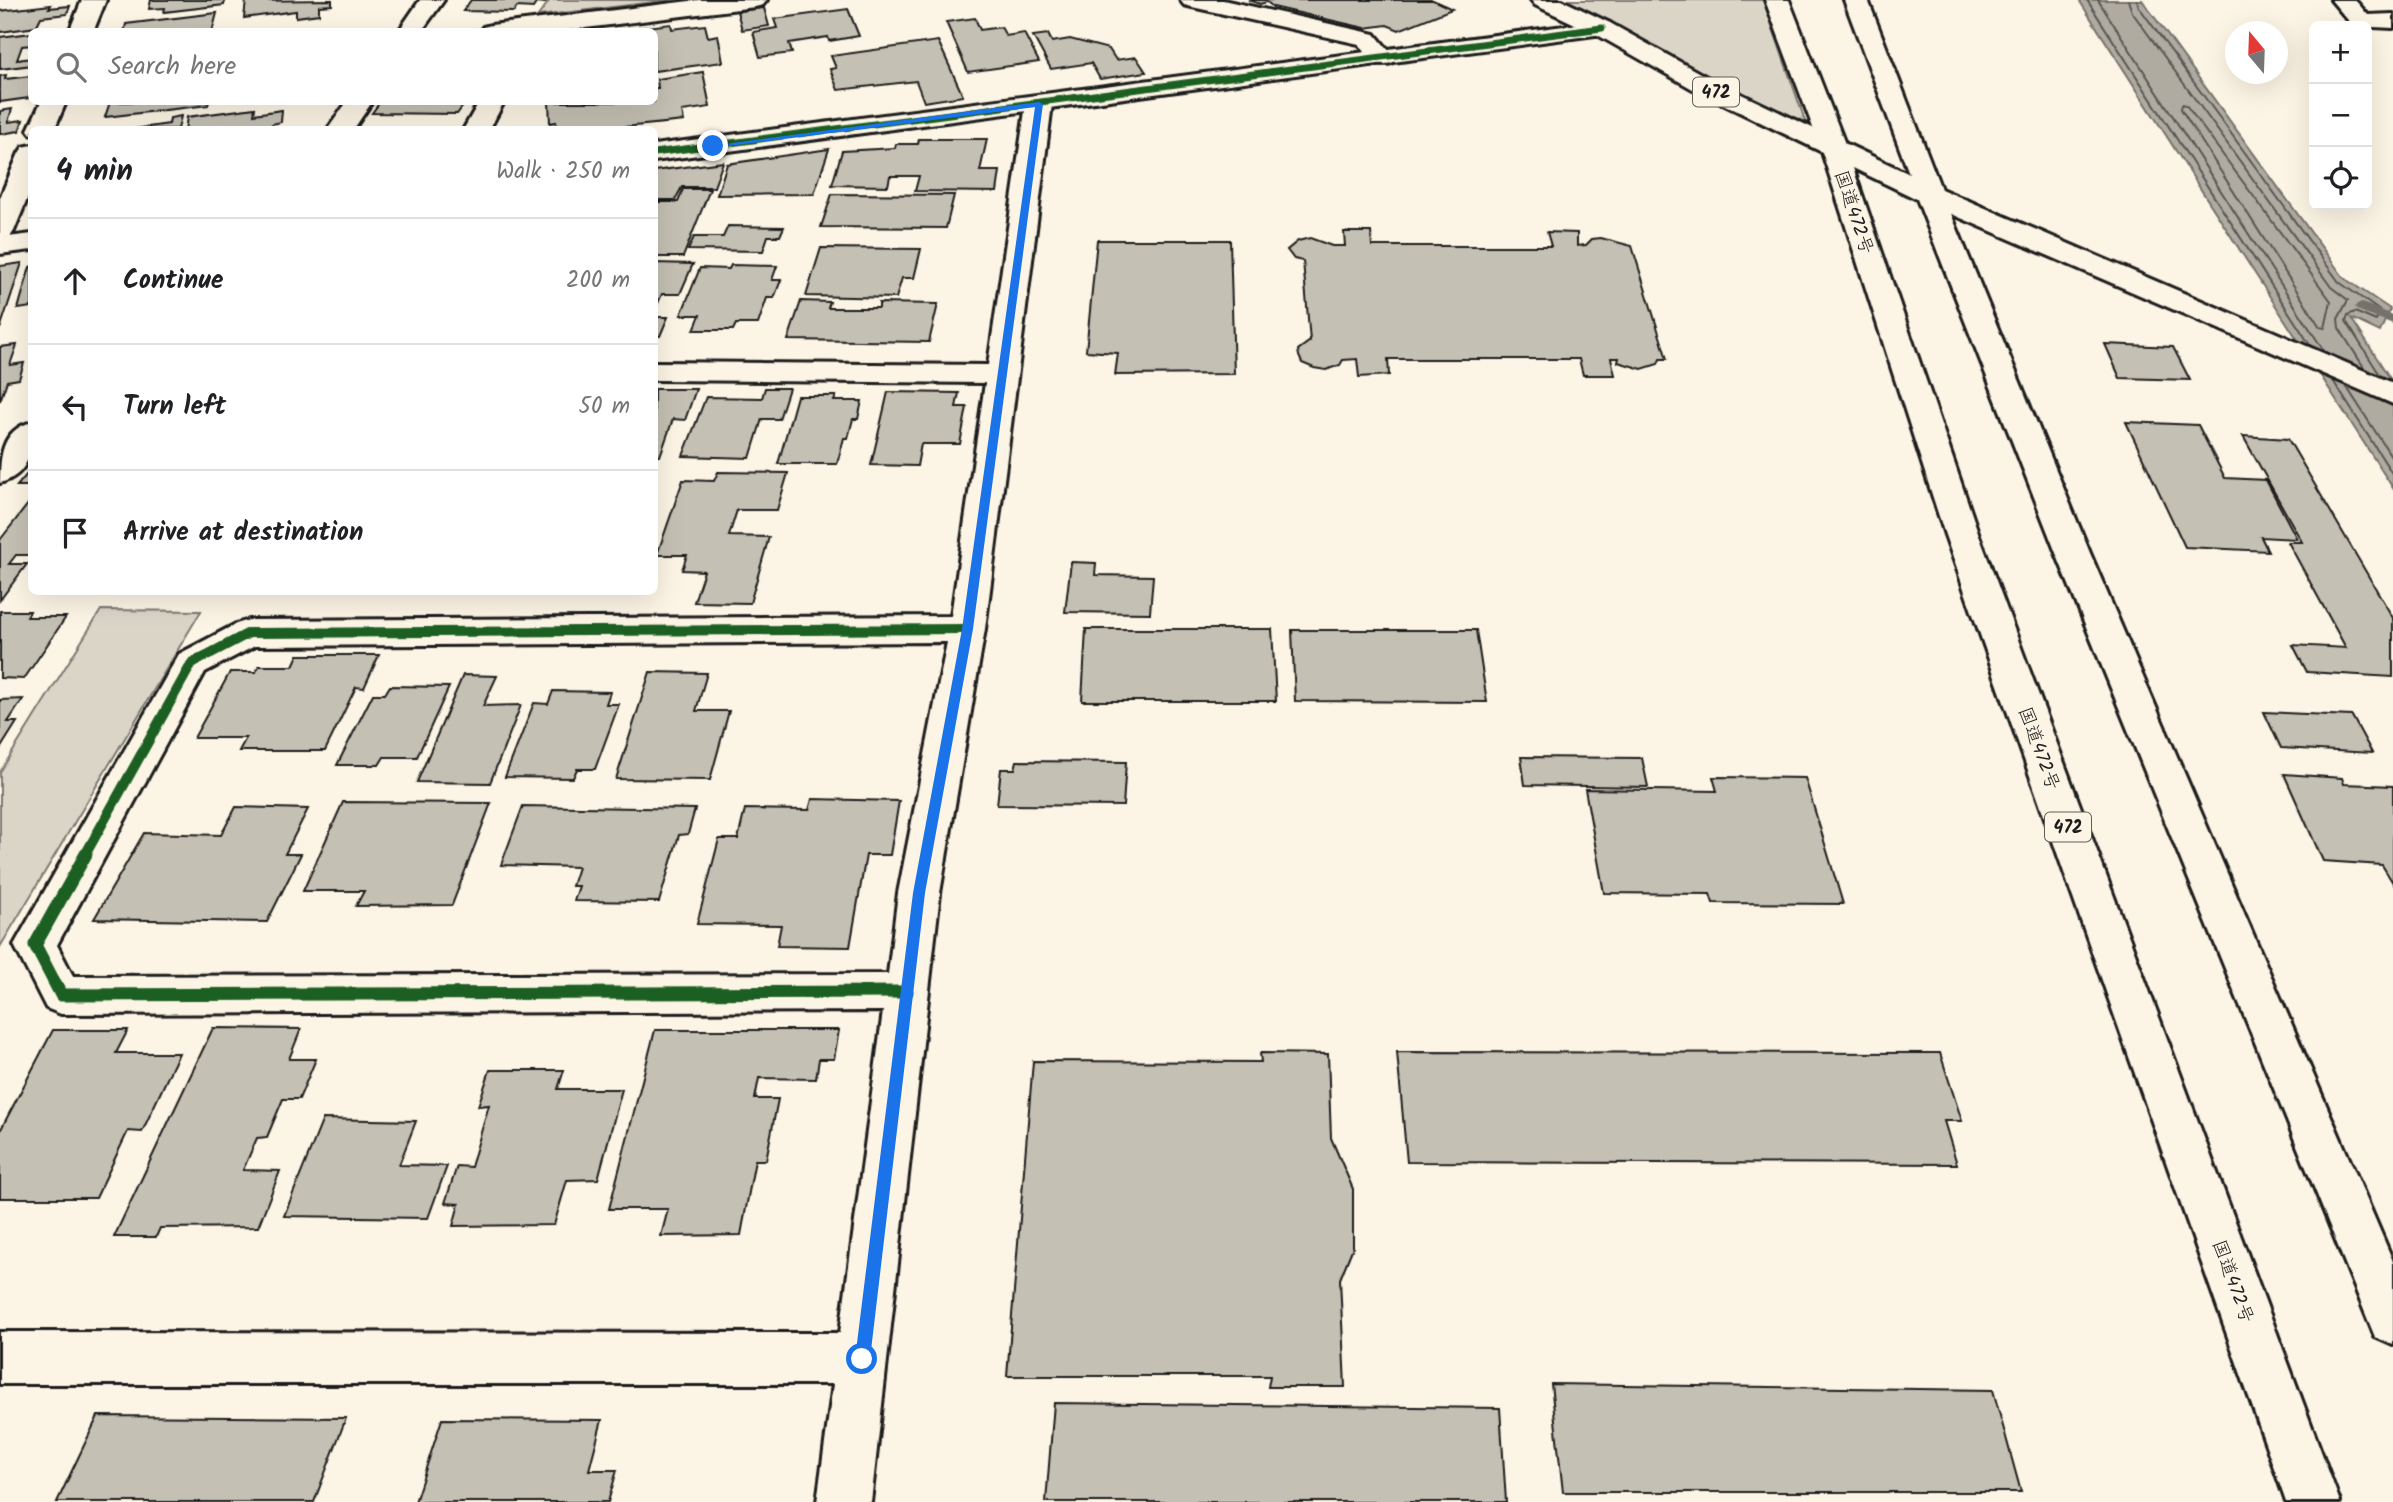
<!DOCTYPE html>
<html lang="en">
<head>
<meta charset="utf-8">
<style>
	:root { --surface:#fff; --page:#f2f2f2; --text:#202124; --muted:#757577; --line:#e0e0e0 }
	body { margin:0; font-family:Kalam,"Klee One",sans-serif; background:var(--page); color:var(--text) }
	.controls { position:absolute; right:21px; top:21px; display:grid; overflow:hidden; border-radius:10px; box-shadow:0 7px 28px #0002 }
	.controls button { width:63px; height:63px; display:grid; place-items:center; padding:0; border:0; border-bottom:2px solid var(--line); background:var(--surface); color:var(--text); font:35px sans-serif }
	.compass { position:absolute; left:2225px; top:21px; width:63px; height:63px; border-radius:50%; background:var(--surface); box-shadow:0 7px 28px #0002; rotate:341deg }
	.stop { position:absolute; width:21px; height:21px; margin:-16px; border:5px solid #1a73e8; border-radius:50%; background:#fff }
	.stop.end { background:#1a73e8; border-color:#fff; box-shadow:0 2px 7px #0008 }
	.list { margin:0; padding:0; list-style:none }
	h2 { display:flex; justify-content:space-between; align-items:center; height:91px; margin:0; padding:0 28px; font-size:30px }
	h2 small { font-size:23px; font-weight:400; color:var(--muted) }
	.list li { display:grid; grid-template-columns:46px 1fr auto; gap:21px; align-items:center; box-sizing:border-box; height:126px; padding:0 28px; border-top:2px solid var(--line) }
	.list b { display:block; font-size:26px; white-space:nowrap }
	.list em { font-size:23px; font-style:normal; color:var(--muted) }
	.icon { flex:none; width:38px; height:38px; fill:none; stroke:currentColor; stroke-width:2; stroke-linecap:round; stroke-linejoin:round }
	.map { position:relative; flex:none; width:2393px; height:1502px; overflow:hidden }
	.search { position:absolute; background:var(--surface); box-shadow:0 7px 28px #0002; left:28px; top:28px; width:630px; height:77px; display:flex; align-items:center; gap:18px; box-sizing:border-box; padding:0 24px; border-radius:10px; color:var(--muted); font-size:26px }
	.panel { position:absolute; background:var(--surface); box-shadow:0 7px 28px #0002; left:28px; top:126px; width:630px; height:469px; border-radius:10px }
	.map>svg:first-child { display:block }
	.green { fill:#dbd5c8; stroke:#7c7872; stroke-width:2 }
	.water { fill:#b0aba1; stroke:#75726c; stroke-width:2 }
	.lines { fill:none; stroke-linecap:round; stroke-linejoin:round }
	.shore { stroke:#575551; stroke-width:2 }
	.stream { fill:#75726c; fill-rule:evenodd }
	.building { fill:#c4c0b3; stroke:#1c1c1c; stroke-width:2 }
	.street-casing { stroke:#1c1c1c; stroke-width:6 }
	.secondary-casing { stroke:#1c1c1c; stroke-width:6 }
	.highway-casing { stroke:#1c1c1c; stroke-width:6 }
	.street { fill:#fcf5e5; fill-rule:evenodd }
	.secondary { fill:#fcf5e5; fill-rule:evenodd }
	.highway { fill:#fcf5e5; fill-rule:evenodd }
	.cycleway-far2-casing { stroke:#fcf5e5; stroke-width:10 }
	.cycleway-far1-casing { stroke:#fcf5e5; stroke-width:14 }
	.cycleway-casing { stroke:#fcf5e5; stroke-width:18 }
	.cycleway-far2 { stroke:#1b5e20; stroke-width:7 }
	.cycleway-far1 { stroke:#1b5e20; stroke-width:10 }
	.cycleway { stroke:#1b5e20; stroke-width:13 }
	.route { fill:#1a73e8 }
	.labels { text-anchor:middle; stroke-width:5; stroke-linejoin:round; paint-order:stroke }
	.shield { fill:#fcf5e5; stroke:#5f5d58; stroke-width:2 }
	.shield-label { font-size:18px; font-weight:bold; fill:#1c1c1c }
	.street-label { font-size:19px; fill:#1c1c1c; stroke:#fcf5e5 }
</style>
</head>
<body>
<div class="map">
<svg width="2393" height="1502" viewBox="0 0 2393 1502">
	<rect width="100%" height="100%" fill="#fcf5e5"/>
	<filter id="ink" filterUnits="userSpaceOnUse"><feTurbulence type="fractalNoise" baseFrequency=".0143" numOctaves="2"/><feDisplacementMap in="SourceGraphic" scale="14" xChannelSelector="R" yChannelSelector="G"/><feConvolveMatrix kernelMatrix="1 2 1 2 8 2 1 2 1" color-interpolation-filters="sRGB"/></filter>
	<g filter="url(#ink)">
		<!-- green -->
		<g class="green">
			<path d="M550,0H671L538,16Z"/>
			<path d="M1555,0H1763L1810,135Z"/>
			<path d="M101,610L201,611L0,947V772Z"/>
		</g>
		<!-- water -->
		<path class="water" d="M2079,0H2142L2344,278L2390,309L2380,332L2351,318L2393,383V488Z"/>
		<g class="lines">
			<!-- shore -->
			<g class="shore">
				<path d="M2087,0L2310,345"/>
				<path d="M2098,0L2324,351"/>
				<path d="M2128,0L2132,12L2331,287L2348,300L2338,319L2339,328L2365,369"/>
				<path d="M2137,0L2139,7L2339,282L2380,311L2376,321L2355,312L2348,315L2346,321L2380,375"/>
				<path d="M2182,104L2186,105L2331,301L2325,328L2320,327L2181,109Z"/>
				<path d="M2332,379L2393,475"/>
				<path d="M2346,386L2393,459"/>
			</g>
			<!-- stream -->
			<path class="stream" d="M2362,303L2393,315V324L2357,310L2355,307L2357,304Z"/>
		</g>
		<!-- building -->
		<g class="building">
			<path d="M151,0H225L224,5L164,12L165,8L149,9Z"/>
			<path d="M332,0V5L319,6V14L296,17V11L244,18L246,1Z"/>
			<path d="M471,0H547L545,3L537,2L533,8L517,7L514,12L463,11Z"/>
			<path d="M1248,0H1433L1452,9L1399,30L1387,25L1365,28L1273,7L1267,2L1260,4Z"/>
			<path d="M51,5L49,8L70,6L67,14L41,17L36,27L0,32V11Z"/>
			<path d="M764,8L769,26L742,30L737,11Z"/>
			<path d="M848,9L859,36L829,41L828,37L789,43L792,53L760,57L753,32L777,28L774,19Z"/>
			<path d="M217,13L212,32H124L126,24Z"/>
			<path d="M975,18L980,30L1001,27L1006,36L1024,33L1039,62L968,72L946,22Z"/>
			<path d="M671,24L672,29L705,25L708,37L718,35L723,62L654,71V32H640L639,28Z"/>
			<path d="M32,33V45L22,46L17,60L32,58V65L0,69V37Z"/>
			<path d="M1048,34L1052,42L1070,39L1109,49L1116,60L1136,57L1146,72L1100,79L1091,63L1051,69L1033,36Z"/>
			<path d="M938,41L963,96L924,102L916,81L838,90L830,69L836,68L831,56Z"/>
			<path d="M703,72L710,107L682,111L684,121L594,130H557L556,122L550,123L549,102H654V88H658L657,79Z"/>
			<path d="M6,75L5,79L32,76L29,98L0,102V76Z"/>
			<path d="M110,102H209L208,105L105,117Z"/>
			<path d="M380,102H466L457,114L372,113Z"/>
			<path d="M255,108L254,114L282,110L281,122L272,124L271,130H185L187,117Z"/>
			<path d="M12,109L8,122L23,120L19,131L0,134V111Z"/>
			<path d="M181,116L178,129L127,130L169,124L170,118Z"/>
			<path d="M919,139H987L980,171H1000L997,192L915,191L919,176H890L888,186L832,185L842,151L895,148L896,144H918Z"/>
			<path d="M829,149L814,194L717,195L727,164Z"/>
			<path d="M723,162L714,187H682L675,200H654V171Z"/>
			<path d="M683,189H710L683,257H654V202H678Z"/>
			<path d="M832,194L954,195L946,228L821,227Z"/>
			<path d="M728,226L784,227L780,236H768L763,251L688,250L694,237H723Z"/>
			<path d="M1344,232H1371L1372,246H1551L1547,232L1577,233V246L1586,245L1592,239L1601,238L1632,246L1667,359H1660L1658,364L1642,369L1618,362L1619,358H1611L1615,375H1583L1579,359H1388L1389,375L1359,377L1357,359L1343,360L1340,365L1326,370L1314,368L1302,363L1299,356L1298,350L1310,341L1303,261L1294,259L1287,250L1298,241L1310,238L1332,246H1345Z"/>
			<path d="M1097,240H1230L1234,374L1115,375L1118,353L1086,351Z"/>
			<path d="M821,248L921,249L914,278H902L896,298L806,296Z"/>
			<path d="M22,263L0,329V266Z"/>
			<path d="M654,263L693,264L680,294H662L654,312Z"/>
			<path d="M731,265L777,266L772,280H781L774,298H767L758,324H736L733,330H694L700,315H681L700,268L729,269Z"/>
			<path d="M32,266V307L18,309L30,267Z"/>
			<path d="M801,301L830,302L828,308H879V303L938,304L929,342L788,340Z"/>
			<path d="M654,317H668L660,336H654Z"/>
			<path d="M2105,344L2173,347L2190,380L2120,378Z"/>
			<path d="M17,345L10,365L24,363L19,379L7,381L0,401V347Z"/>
			<path d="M765,388H789L779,419H762L750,458L683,456L706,397L762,398Z"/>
			<path d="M654,389H696L685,420L673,419L660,456H654Z"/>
			<path d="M888,392L959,393L956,407H967L960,444H921L917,466L871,465Z"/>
			<path d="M797,396H836L834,401H862L858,419H853L848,438H844L837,464H778Z"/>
			<path d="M2126,422L2198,425L2225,478L2266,480L2297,539L2261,537L2268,551L2185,547Z"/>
			<path d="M2243,436L2288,439L2393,618V677L2307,672L2293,645L2346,648L2288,542H2302Z"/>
			<path d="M32,468V486H17Z"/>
			<path d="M718,472L788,473L777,510H737L729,536L769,537L750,603L694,602L704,571L682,570L687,555H657L683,480L714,481Z"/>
			<path d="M32,499V555H16L9,564H27L0,600V540Z"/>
			<path d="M1071,562L1096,563L1095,575L1153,576L1150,613L1065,612Z"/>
			<path d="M0,611H30L27,617H66L24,679L0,678Z"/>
			<path d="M1086,629H1272L1276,701H1082Z"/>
			<path d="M1292,630H1476L1487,702L1295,701Z"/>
			<path d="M298,655H379L364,688L356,687L325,751H239L246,738H194L230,672H256L259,666H293Z"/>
			<path d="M650,672L707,673L696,711H729L710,780L616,779Z"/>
			<path d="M463,675L497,676L483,706L521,705L490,783L417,782Z"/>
			<path d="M390,686L449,687L417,757H384L379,765H337L373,694H385Z"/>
			<path d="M553,691L610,692L606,704H619L595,769H577L573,778L505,777L534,703L548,704Z"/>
			<path d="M23,699L8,722H17L0,749V700Z"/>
			<path d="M2264,712L2352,716L2372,753L2281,748Z"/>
			<path d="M1521,757L1642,758L1648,787L1525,785Z"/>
			<path d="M1017,761L1126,762L1123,806L997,805L1001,769H1015Z"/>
			<path d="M2284,774L2342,778L2344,784L2393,786V883L2382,865L2323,861Z"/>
			<path d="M1713,777L1805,778L1843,904L1713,903L1710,894L1604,893L1585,789L1717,791Z"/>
			<path d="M812,799L899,801L890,855H866L850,947L777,946L781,925L697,924L719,839H738L745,809L809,810Z"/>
			<path d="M343,802L491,803L452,905L356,906L364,891H303Z"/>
			<path d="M523,806L695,809L688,834L679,835L659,902L574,901L579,886H572L578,867L501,865Z"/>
			<path d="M236,807L308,809L285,854H301L267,922L94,919L144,833L221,835Z"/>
			<path d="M213,1028L301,1029L289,1059H316L299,1099H283L267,1137L257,1138L243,1170L280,1171L258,1227L160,1228L156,1237H114Z"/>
			<path d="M53,1030H128L116,1053H179L142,1132L128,1131L96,1198H0V1131Z"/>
			<path d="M655,1030H839L834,1059H819L816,1079L759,1078L755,1099H778L766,1160H755L741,1235L661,1236L668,1209H609Z"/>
			<path d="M1397,1052L1940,1053L1962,1121H1944L1957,1164L1407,1162Z"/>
			<path d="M1260,1053L1328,1054L1331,1138L1353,1189V1247L1340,1279L1345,1387H1268L1270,1376H1007L1033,1061L1261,1062Z"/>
			<path d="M490,1070H564L558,1089H622L598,1179L567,1180L554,1225L453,1226L459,1204L445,1203L457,1166L471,1167L489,1105L478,1106Z"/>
			<path d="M323,1119L416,1121L399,1165L447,1166L428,1218L284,1216Z"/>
			<path d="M1551,1384L1993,1390L2021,1492H1563Z"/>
			<path d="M1054,1403L1500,1408L1506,1502H1046Z"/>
			<path d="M98,1416L346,1418L314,1502H57Z"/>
			<path d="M442,1419L602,1420L589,1470H617L608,1502H415Z"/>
		</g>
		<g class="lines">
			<defs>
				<g id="street">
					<path d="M82,0H106L93,32H69Z"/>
					<path d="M420,0H444L421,32H398Z"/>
					<path d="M698,0H767L763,5L755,7L553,32H480L483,27L491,25Z"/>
					<path d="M1180,0H1223L1375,34L1395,58L1392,63C1374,67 1369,57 1359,44L1192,7L1184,5Z"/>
					<path d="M2331,0H2355L2368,15L2393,14V28L2353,26Z"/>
					<path d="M1039,96L1048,99L1052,104L985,629L940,893L871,1502H817L833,1384H0V1332L840,1333L883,1011L61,1014L46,1008L14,945L179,654L236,624L249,620L951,616L985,383L654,380V362L988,365L1026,104L1030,99ZM947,642L898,893L888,974L73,976L57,945L205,672L255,646Z"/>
					<path d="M41,102H66L54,130H32V135L28,130Z"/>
					<path d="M347,102H372L353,130H327Z"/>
					<path d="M479,102H504L489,130H463Z"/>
					<path d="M32,145V187L14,231L10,237L0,239V198L19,153L23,147Z"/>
					<path d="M32,422C32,449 31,474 0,483C0,457 1,430 32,422Z"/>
				</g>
				<g id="secondary">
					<path d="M1765,0H1789L1847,149L1843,155L1834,157L1825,155L1821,149Z"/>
					<path d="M1844,0H1868L1941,189L2393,383V404L1919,200Z"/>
					<path d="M1602,21L1610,23L1614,28L1610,33L654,161V145Z"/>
					<path d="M32,234V250L0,254V238Z"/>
				</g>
				<path id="highway" d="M1531,0H1562L1610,23L1716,82L1939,188L1943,194L2090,553L2393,1261V1345L2375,1337L2368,1320L2056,553L1917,199L1853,168L1979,535L2340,1502H2286L1945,535L1822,152L1698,92L1594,33L1535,5Z"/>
			</defs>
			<!-- street casing -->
			<use href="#street" class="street-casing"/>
			<!-- secondary casing -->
			<use href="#secondary" class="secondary-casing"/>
			<!-- highway casing -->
			<use href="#highway" class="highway-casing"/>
			<!-- street -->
			<use href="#street" class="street"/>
			<!-- secondary -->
			<use href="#secondary" class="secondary"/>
			<!-- highway -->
			<use href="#highway" class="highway"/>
			<defs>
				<path id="cycleway-far2" d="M654,153L1602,28"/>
				<path id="cycleway-far1" d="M85,855L192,663L249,633L967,629"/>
				<path id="cycleway" d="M86,854L35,945L61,995L907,992"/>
			</defs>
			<!-- cycleway-far2 casing -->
			<use href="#cycleway-far2" class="cycleway-far2-casing"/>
			<!-- cycleway-far1 casing -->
			<use href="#cycleway-far1" class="cycleway-far1-casing"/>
			<!-- cycleway casing -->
			<use href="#cycleway" class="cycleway-casing"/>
			<!-- cycleway-far2 -->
			<use href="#cycleway-far2" class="cycleway-far2"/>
			<!-- cycleway-far1 -->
			<use href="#cycleway-far1" class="cycleway-far1"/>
			<!-- cycleway -->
			<use href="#cycleway" class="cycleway"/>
		</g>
	</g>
	<!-- route -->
	<path class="route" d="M1039,102L1043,104L973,629L925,893L870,1359L867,1364L862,1366L857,1364L855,1359L913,893L962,629L1035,107L713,148L710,146Z"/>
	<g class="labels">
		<!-- shield labels -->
		<g class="shield">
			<rect x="1693" y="77.5" width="46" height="29" rx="5"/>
			<rect x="2045" y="812.5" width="46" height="29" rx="5"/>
		</g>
		<g class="shield-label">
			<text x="1716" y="98">472</text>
			<text x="2068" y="833">472</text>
		</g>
		<!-- street labels -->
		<g class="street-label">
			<text transform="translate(1855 212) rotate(72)" y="7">国道472号</text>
			<text transform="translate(2040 748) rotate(70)" y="7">国道472号</text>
			<text transform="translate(2234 1281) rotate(70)" y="7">国道472号</text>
		</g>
	</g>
</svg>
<div class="controls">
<button>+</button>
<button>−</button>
<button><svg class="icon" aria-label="locate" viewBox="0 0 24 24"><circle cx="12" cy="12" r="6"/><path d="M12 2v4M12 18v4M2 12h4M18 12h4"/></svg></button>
</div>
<svg class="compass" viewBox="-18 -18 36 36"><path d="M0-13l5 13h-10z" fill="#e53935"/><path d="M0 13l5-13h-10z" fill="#757577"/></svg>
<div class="stop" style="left:862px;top:1359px"></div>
<div class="stop end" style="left:713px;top:146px"></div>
<div class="search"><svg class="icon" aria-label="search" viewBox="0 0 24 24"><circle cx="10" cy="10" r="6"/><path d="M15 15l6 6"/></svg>Search here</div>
<section class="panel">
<h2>4 min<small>Walk · 250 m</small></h2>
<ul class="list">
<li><svg class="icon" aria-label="ahead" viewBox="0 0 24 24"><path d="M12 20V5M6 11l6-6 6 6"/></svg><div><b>Continue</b></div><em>200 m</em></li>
<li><svg class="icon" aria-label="left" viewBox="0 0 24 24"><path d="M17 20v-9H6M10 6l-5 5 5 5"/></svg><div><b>Turn left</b></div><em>50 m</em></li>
<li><svg class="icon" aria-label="arrive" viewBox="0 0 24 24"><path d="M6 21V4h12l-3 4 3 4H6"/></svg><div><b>Arrive at destination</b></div></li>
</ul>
</section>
</div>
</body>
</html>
